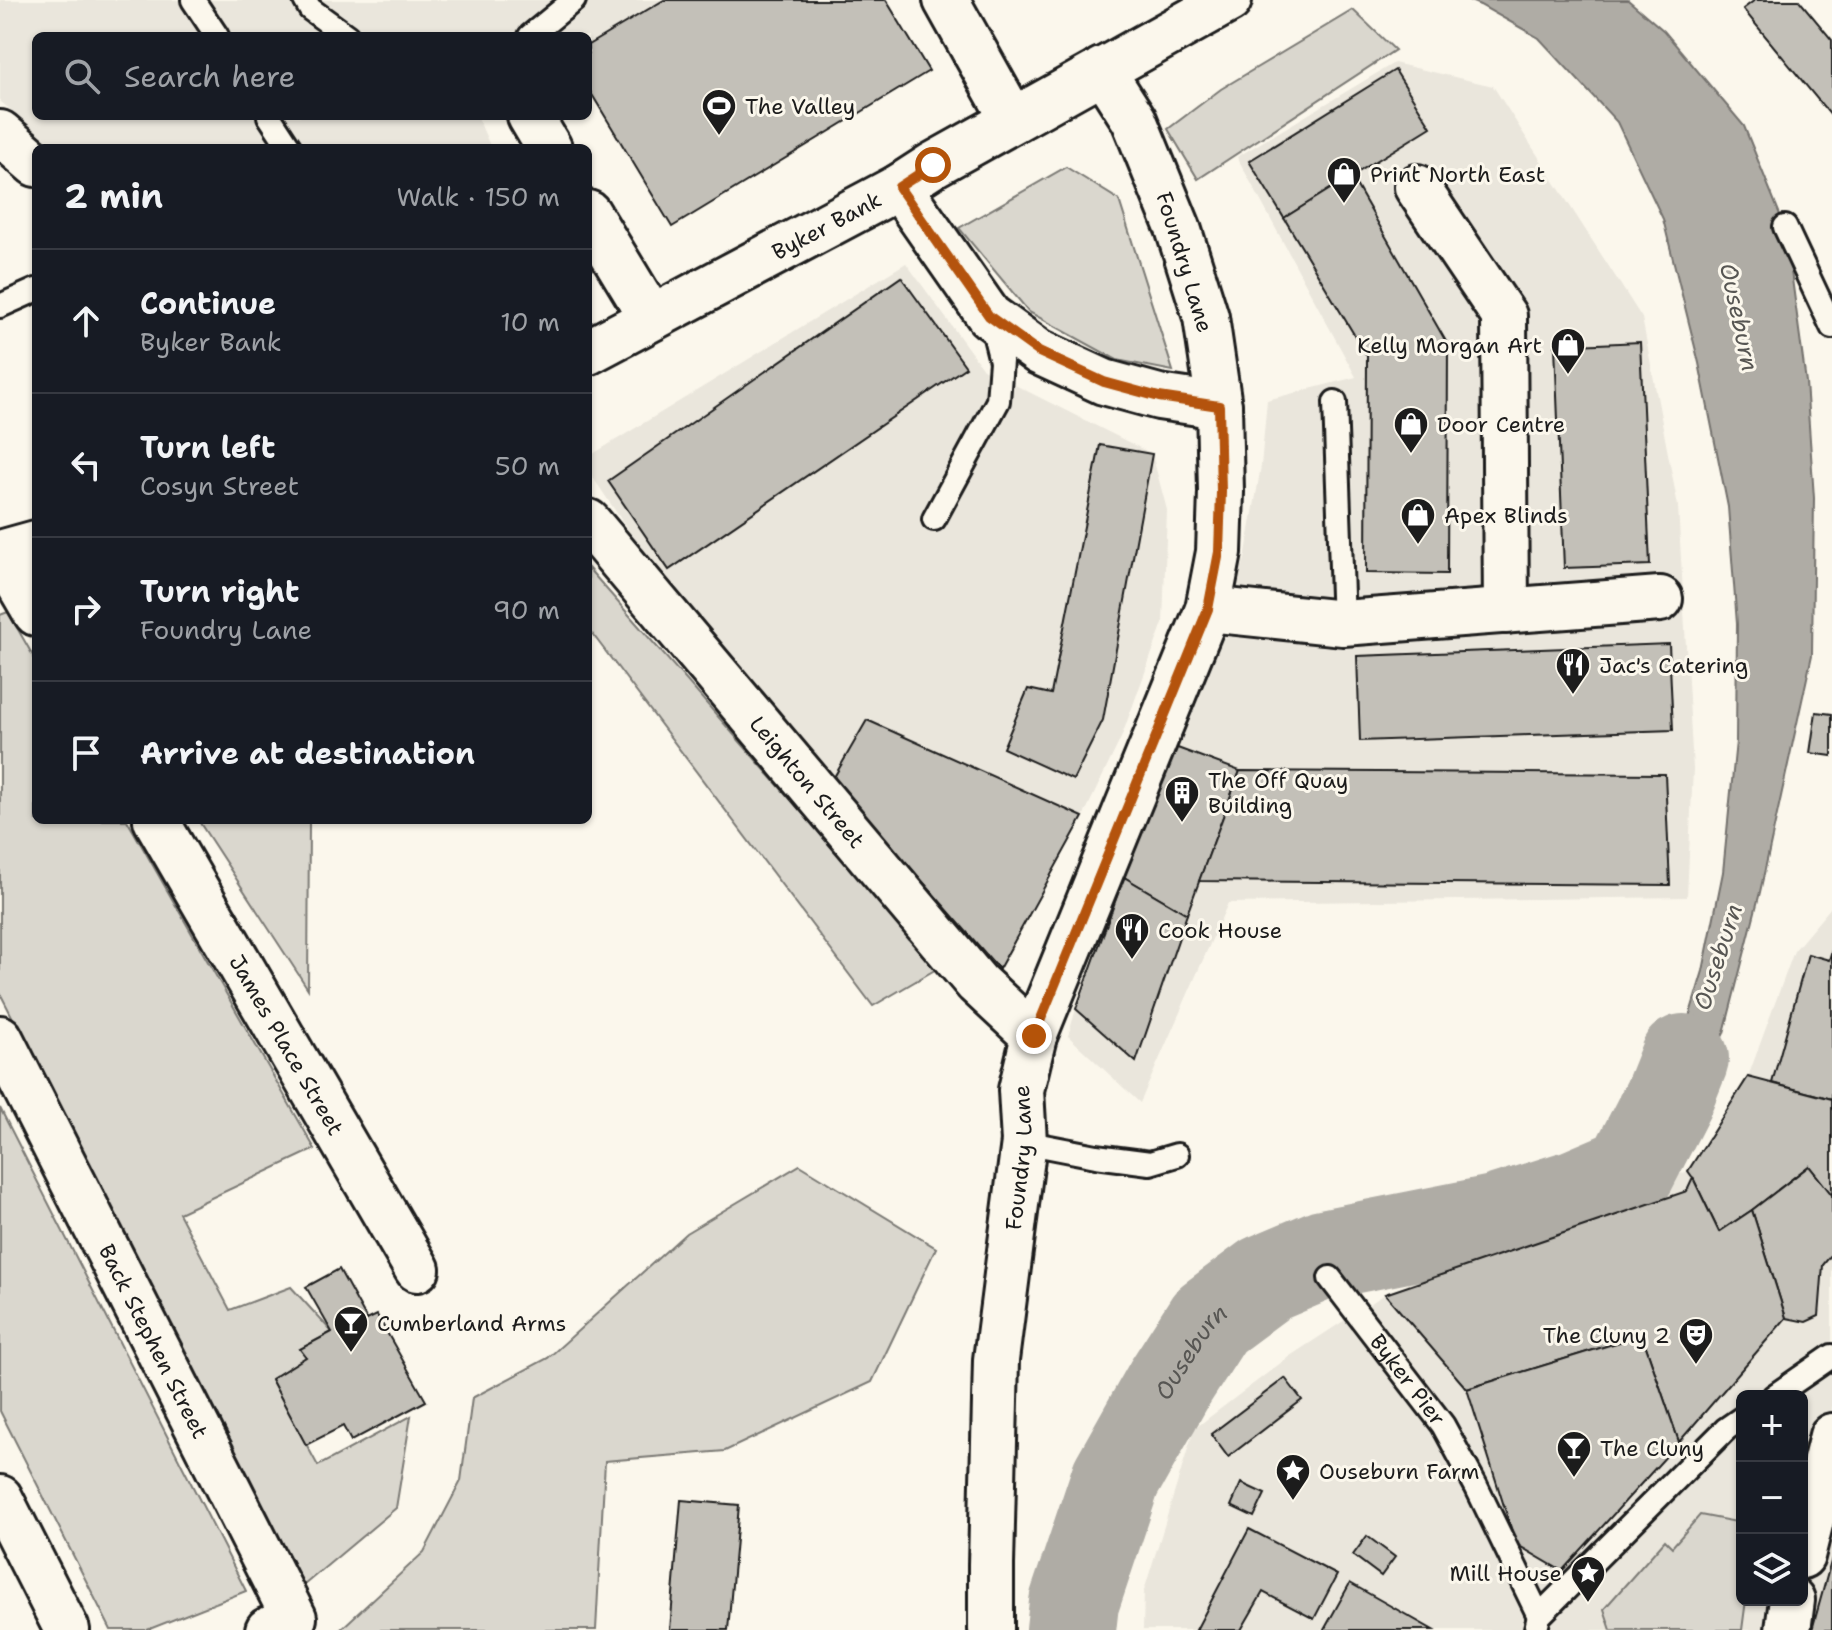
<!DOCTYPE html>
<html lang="en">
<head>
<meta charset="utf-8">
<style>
	:root { --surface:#171b24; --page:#242831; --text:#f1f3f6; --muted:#9ea1a6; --line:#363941 }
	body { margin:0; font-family:"Shantell Sans",sans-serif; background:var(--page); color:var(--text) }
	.controls { position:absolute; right:24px; bottom:24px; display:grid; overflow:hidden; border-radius:12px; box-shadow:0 2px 6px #0004 }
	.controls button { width:72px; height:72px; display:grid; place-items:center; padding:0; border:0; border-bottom:2px solid var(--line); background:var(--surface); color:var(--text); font:40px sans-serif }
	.stop { position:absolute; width:24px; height:24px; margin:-18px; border:6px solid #b45309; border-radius:50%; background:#fff }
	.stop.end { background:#b45309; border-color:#fff; box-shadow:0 2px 8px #0008 }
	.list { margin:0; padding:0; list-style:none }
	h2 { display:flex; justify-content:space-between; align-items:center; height:104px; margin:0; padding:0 32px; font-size:34px }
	h2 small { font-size:26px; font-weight:400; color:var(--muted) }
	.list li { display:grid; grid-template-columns:52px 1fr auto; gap:24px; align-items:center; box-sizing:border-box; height:144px; padding:0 32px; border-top:2px solid var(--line) }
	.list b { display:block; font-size:30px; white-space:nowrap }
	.list p { margin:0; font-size:26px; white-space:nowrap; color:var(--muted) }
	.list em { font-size:26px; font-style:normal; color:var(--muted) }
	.icon { flex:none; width:44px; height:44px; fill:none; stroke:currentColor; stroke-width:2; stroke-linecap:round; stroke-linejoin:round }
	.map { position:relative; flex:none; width:1832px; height:1630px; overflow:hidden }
	.search { position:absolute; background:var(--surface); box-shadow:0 2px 6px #0004; left:32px; top:32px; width:560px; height:88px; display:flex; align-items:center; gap:20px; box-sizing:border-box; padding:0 28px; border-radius:12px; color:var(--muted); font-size:30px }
	.panel { position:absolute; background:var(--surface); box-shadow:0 2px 6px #0004; left:32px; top:144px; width:560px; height:680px; border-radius:12px }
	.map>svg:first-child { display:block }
	.built { fill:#eae6dc; fill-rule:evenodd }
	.green { fill:#dad7ce; stroke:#7b7a75; stroke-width:2 }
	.water { fill:#afaca5; stroke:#74726e; stroke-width:2 }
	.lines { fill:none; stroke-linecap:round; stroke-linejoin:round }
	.river { stroke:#afaca5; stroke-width:90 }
	.building { fill:#c3c0b8; stroke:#1c1c1c; stroke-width:2 }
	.service-casing { stroke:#1c1c1c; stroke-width:28 }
	.minor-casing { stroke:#1c1c1c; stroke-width:50 }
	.tertiary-casing { stroke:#1c1c1c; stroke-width:50 }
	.secondary-casing { stroke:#1c1c1c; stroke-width:50 }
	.service { stroke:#fbf7ec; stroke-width:22 }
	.minor { stroke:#fbf7ec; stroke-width:44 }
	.tertiary { stroke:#fbf7ec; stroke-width:44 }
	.secondary { stroke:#fbf7ec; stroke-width:44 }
	.route { stroke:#b45309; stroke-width:10 }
	.labels { text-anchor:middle; stroke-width:6; stroke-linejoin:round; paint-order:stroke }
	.poi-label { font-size:22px; fill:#1c1c1c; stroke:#fbf7ec; text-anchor:start }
	.street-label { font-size:22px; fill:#1c1c1c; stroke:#fbf7ec }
	.water-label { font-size:24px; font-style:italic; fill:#575653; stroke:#fbf7ec }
</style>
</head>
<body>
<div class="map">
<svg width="1832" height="1630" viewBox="0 0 1832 1630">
	<rect width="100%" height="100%" fill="#fbf7ec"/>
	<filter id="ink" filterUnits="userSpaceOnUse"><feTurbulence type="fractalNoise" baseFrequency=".0125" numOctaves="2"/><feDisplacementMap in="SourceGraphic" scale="16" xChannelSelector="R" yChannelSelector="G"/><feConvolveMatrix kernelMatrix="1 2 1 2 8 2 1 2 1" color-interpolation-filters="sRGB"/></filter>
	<g filter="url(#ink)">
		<!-- built -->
		<g class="built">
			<path d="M0,0H664L588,45V36H36V116H477L491,148H55L0,101Z"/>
			<path d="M1394,63L1493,86L1642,318L1678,506L1693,769L1687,897L1228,903L1140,1103L1068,1036L1076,1009L1172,746L1245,559L1261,466L1267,400L1356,377L1237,157Z"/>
			<path d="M906,263L983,369L1152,454L1167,510L1163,623L1121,738L1083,817L999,969L673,597L588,470V457Z"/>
			<path d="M1832,906V1630H1143L1144,1591L1194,1429L1290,1356L1385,1294L1688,1171L1748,1077L1794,951ZM1742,1396H1802V1600H1742Z"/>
		</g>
		<!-- green -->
		<g class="green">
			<path d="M1353,10L1395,50L1198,179L1168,129L1221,89Z"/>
			<path d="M1066,167L1119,200L1173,371L1117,360L1029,312L959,228Z"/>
			<path d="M588,568L938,968L873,1006L588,628Z"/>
			<path d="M8,612L36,661V820H127L315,1149L179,1213L230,1310L291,1287L332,1332L300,1349L306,1357L271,1379L318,1466L411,1416L396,1508L304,1585L0,993V615Z"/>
			<path d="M198,820H309L308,989Z"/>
			<path d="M0,1108L246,1591L147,1630H111L0,1411Z"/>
			<path d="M800,1165L936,1248L872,1382L725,1451L605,1461L596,1630H340L424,1552L461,1481L472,1398L548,1358L686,1233Z"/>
			<path d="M1700,1515L1742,1523V1600H1746L1742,1630H1611L1604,1609L1665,1540L1672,1547Z"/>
		</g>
		<!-- water -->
		<path class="water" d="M1468,0H1628L1664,31L1744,126L1785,227L1806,382L1814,498L1812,655L1760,892L1724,1033L1677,1131L1631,1171L1672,1073L1703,971L1723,872L1736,741L1737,624L1728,507L1699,363L1663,219L1617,122L1539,38L1480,5Z"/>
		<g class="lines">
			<!-- river -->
			<path class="river" id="s1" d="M1071,1630L1074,1603L1116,1478L1169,1384L1210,1320L1265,1279L1324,1254L1495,1220L1577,1194L1631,1171L1668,1099L1684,1059"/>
		</g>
		<!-- building -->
		<g class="building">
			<path d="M664,0H886L929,71L672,227L588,88V45Z"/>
			<path d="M1755,0H1799L1832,40V117L1743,9Z"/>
			<path d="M1395,70L1431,127L1284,218L1249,161Z"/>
			<path d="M1351,176L1448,345L1447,574L1366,573L1367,356L1284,218Z"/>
			<path d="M901,277L966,367L669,570L608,481Z"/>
			<path d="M1640,342L1650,565L1564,568L1555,346Z"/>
			<path d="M1100,445L1152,454L1103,720L1073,780L1003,748L1028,689L1051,694Z"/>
			<path d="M1669,644L1673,730L1360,741L1357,656Z"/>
			<path d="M1816,712L1832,714V756L1810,753Z"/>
			<path d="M867,720L1083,817L999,969L833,779Z"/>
			<path d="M1172,746L1240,771L1187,914L1124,877Z"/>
			<path d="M1240,771L1665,774L1670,885L1199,881Z"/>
			<path d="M1124,877L1187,914L1136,1062L1076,1009Z"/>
			<path d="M1832,950V1099L1772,1083L1808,954L1829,960Z"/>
			<path d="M1748,1077L1832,1099V1195L1809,1166L1752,1210L1719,1232L1693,1178L1688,1171Z"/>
			<path d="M1809,1166L1832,1195V1254L1823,1265L1819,1316L1806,1322L1786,1318L1752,1210Z"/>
			<path d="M1693,1178L1719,1232L1752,1210L1786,1318L1679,1442L1642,1335L1467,1389L1385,1294L1687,1191Z"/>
			<path d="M339,1269L367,1320L377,1315L426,1401L351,1441L343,1426L306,1445L271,1379L306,1357L300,1349L332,1332L306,1287Z"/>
			<path d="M1642,1335L1679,1442L1562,1571L1516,1544L1467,1389Z"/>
			<path d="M1285,1378L1302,1400L1228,1457L1211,1434Z"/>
			<path d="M1241,1483L1265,1494L1254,1517L1231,1506Z"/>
			<path d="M681,1500L739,1505L728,1630H670Z"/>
			<path d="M1249,1529L1337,1575L1314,1619L1263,1592L1241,1630H1196Z"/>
			<path d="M1367,1536L1395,1557L1381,1576L1353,1555Z"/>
			<path d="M1832,1558V1630H1812Z"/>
			<path d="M1350,1583L1433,1630H1324Z"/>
		</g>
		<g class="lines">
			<defs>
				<g id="service">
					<path d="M193,0L217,36"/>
					<path d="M305,0L310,9L347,36"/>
					<path d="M530,36L574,0"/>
					<path d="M269,116L290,148"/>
					<path d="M1785,227L1832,327"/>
					<path d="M0,306L36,290"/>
					<path d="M1335,402L1343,623"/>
					<path d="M934,519L998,401L1001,361L991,321"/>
					<path d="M1024,1142L1096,1156L1150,1163L1177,1155"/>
					<path id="s2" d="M1330,1278L1443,1425L1476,1486L1539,1616"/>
					<path d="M1774,1396L1832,1356"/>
					<path d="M1536,1629L1539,1616L1726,1429L1742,1418"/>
				</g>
				<g id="minor">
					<path d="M946,0L1013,120"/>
					<path d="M530,116L549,148"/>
					<path d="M899,187L989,316L1039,352L1104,382L1159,397L1219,406"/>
					<path d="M1417,187L1504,316L1506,611"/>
					<path d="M588,213L651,317"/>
					<path id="s3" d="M588,522L977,983L1034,1036"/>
					<path d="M1,553L36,613"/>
					<path d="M1208,609L1343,623L1660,599"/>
					<path id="s4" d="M156,820L417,1269"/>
					<path id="s5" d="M0,1038L294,1618L268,1630"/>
					<path d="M0,1498L67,1630"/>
					<path d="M1802,1556L1832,1436"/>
					<path id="s6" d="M991,1630V1565L996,1360L1024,1142L1021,1090L1034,1036L1208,609L1219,552L1221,492L1219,406L1206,317L1178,228L1134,120L1102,70"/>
					<path d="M1788,1630L1792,1600"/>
				</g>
				<path id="tertiary" d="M0,133L36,164"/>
				<g id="secondary">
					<path id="s7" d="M588,352L899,187L933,165L1229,0"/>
					<path d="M0,553L36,543"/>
				</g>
			</defs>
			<!-- service casing -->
			<use href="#service" class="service-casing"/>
			<!-- minor casing -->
			<use href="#minor" class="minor-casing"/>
			<!-- tertiary casing -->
			<use href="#tertiary" class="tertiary-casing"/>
			<!-- secondary casing -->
			<use href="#secondary" class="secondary-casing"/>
			<!-- service -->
			<use href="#service" class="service"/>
			<!-- minor -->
			<use href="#minor" class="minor"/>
			<!-- tertiary -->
			<use href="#tertiary" class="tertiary"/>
			<!-- secondary -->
			<use href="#secondary" class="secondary"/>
		</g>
	</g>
	<g class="lines" filter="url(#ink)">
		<!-- route -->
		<path class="route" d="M933,165L899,187L989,316L1039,352L1104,382L1159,397L1219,406L1221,492L1219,552L1208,609L1034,1036"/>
	</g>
	<!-- icons -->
	<defs>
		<symbol id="stadium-pin" viewBox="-11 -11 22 30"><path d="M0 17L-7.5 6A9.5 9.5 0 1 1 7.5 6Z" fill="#1c1c1c" stroke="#fbf7ec"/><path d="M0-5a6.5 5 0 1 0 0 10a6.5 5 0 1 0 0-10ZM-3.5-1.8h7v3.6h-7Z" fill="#fff"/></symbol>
		<symbol id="shop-pin" viewBox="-11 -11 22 30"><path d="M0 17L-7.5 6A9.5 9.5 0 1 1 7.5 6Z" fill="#1c1c1c" stroke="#fbf7ec"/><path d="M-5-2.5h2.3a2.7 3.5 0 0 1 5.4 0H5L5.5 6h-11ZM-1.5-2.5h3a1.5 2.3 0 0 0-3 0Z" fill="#fff"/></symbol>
		<symbol id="restaurant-pin" viewBox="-11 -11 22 30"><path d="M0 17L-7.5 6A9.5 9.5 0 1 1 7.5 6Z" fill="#1c1c1c" stroke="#fbf7ec"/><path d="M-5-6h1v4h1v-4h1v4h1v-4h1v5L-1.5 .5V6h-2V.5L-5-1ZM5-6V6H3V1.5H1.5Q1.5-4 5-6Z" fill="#fff"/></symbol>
		<symbol id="building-pin" viewBox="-11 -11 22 30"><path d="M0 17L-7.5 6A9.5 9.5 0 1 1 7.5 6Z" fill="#1c1c1c" stroke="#fbf7ec"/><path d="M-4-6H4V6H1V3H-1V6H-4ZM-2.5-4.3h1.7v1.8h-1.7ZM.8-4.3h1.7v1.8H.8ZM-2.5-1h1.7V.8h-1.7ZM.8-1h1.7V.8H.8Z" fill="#fff"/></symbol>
		<symbol id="bar-pin" viewBox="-11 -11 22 30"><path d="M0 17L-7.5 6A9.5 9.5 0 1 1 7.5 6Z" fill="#1c1c1c" stroke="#fbf7ec"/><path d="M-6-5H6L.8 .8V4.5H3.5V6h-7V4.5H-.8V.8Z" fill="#fff"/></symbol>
		<symbol id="theatre-pin" viewBox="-11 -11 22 30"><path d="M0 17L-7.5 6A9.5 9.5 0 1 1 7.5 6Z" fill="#1c1c1c" stroke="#fbf7ec"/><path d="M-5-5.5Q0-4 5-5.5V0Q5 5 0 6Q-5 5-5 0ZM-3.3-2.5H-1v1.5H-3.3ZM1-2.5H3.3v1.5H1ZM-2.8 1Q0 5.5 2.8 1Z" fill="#fff"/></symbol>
		<symbol id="sight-pin" viewBox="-11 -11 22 30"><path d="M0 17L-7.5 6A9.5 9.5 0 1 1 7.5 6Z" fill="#1c1c1c" stroke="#fbf7ec"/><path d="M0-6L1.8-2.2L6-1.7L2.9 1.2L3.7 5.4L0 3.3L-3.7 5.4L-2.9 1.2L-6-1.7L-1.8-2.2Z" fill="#fff"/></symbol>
	</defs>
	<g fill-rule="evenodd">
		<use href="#stadium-pin" x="699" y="86" width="40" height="54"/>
		<use href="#shop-pin" x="1324" y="154" width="40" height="54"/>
		<use href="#shop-pin" x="1548" y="325" width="40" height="54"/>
		<use href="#shop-pin" x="1391" y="404" width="40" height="54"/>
		<use href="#shop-pin" x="1398" y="495" width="40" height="54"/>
		<use href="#restaurant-pin" x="1553" y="645" width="40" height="54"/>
		<use href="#building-pin" x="1162" y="773" width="40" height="54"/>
		<use href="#restaurant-pin" x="1112" y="910" width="40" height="54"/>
		<use href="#bar-pin" x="331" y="1303" width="40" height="54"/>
		<use href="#theatre-pin" x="1676" y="1315" width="40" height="54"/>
		<use href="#bar-pin" x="1554" y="1428" width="40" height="54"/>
		<use href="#sight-pin" x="1273" y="1451" width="40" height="54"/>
		<use href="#sight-pin" x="1568" y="1553" width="40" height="54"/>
	</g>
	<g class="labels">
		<!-- poi labels -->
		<g class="poi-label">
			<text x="745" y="114">The Valley</text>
			<text x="1370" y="182">Print North East</text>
			<text x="1542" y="353" text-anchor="end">Kelly Morgan Art</text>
			<text x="1437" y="432">Door Centre</text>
			<text x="1444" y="523">Apex Blinds</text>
			<text x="1599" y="673">Jac's Catering</text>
			<text x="1208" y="788">The Off Quay<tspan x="1208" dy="25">Building</tspan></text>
			<text x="1158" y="938">Cook House</text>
			<text x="377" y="1331">Cumberland Arms</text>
			<text x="1670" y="1343" text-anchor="end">The Cluny 2</text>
			<text x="1600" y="1456">The Cluny</text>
			<text x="1319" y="1479">Ouseburn Farm</text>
			<text x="1562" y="1581" text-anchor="end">Mill House</text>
		</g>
		<!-- street labels -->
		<g class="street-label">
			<text dy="8" stroke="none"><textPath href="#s7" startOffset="270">Byker Bank</textPath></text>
			<text transform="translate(1185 262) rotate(73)" y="8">Foundry Lane</text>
			<text dy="8" stroke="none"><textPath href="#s3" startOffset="340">Leighton Street</textPath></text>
			<text dy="8" stroke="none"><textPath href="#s4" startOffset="260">James Place Street</textPath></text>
			<text dy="8" stroke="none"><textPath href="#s6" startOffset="474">Foundry Lane</textPath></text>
			<text dy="8" stroke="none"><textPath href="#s5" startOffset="340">Back Stephen Street</textPath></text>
			<text dy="8" stroke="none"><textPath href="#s2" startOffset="128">Byker Pier</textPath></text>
		</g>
		<!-- water labels -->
		<g class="water-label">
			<text transform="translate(1739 317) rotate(78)" y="8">Ouseburn</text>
			<text transform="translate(1718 957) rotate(-72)" y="8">Ouseburn</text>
			<text dy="8" stroke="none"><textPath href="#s1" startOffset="306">Ouseburn</textPath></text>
		</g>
	</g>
</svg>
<div class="controls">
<button>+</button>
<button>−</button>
<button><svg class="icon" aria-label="layers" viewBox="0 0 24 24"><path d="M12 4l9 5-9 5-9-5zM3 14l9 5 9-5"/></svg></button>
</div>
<div class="stop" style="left:933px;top:165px"></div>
<div class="stop end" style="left:1034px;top:1036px"></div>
<div class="search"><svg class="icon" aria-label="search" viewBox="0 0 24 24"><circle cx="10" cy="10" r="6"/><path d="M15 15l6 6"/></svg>Search here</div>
<section class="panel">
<h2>2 min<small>Walk · 150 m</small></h2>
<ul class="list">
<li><svg class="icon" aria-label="ahead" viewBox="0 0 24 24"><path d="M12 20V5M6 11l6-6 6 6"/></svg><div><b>Continue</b><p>Byker Bank</p></div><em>10 m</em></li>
<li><svg class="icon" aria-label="left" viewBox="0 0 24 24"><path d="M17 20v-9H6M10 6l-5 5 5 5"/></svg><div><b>Turn left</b><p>Cosyn Street</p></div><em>50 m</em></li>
<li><svg class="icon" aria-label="right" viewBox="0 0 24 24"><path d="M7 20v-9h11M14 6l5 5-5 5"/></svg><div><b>Turn right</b><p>Foundry Lane</p></div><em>90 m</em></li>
<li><svg class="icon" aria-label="arrive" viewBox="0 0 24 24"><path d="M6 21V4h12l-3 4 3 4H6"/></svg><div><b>Arrive at destination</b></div></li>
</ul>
</section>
</div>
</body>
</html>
